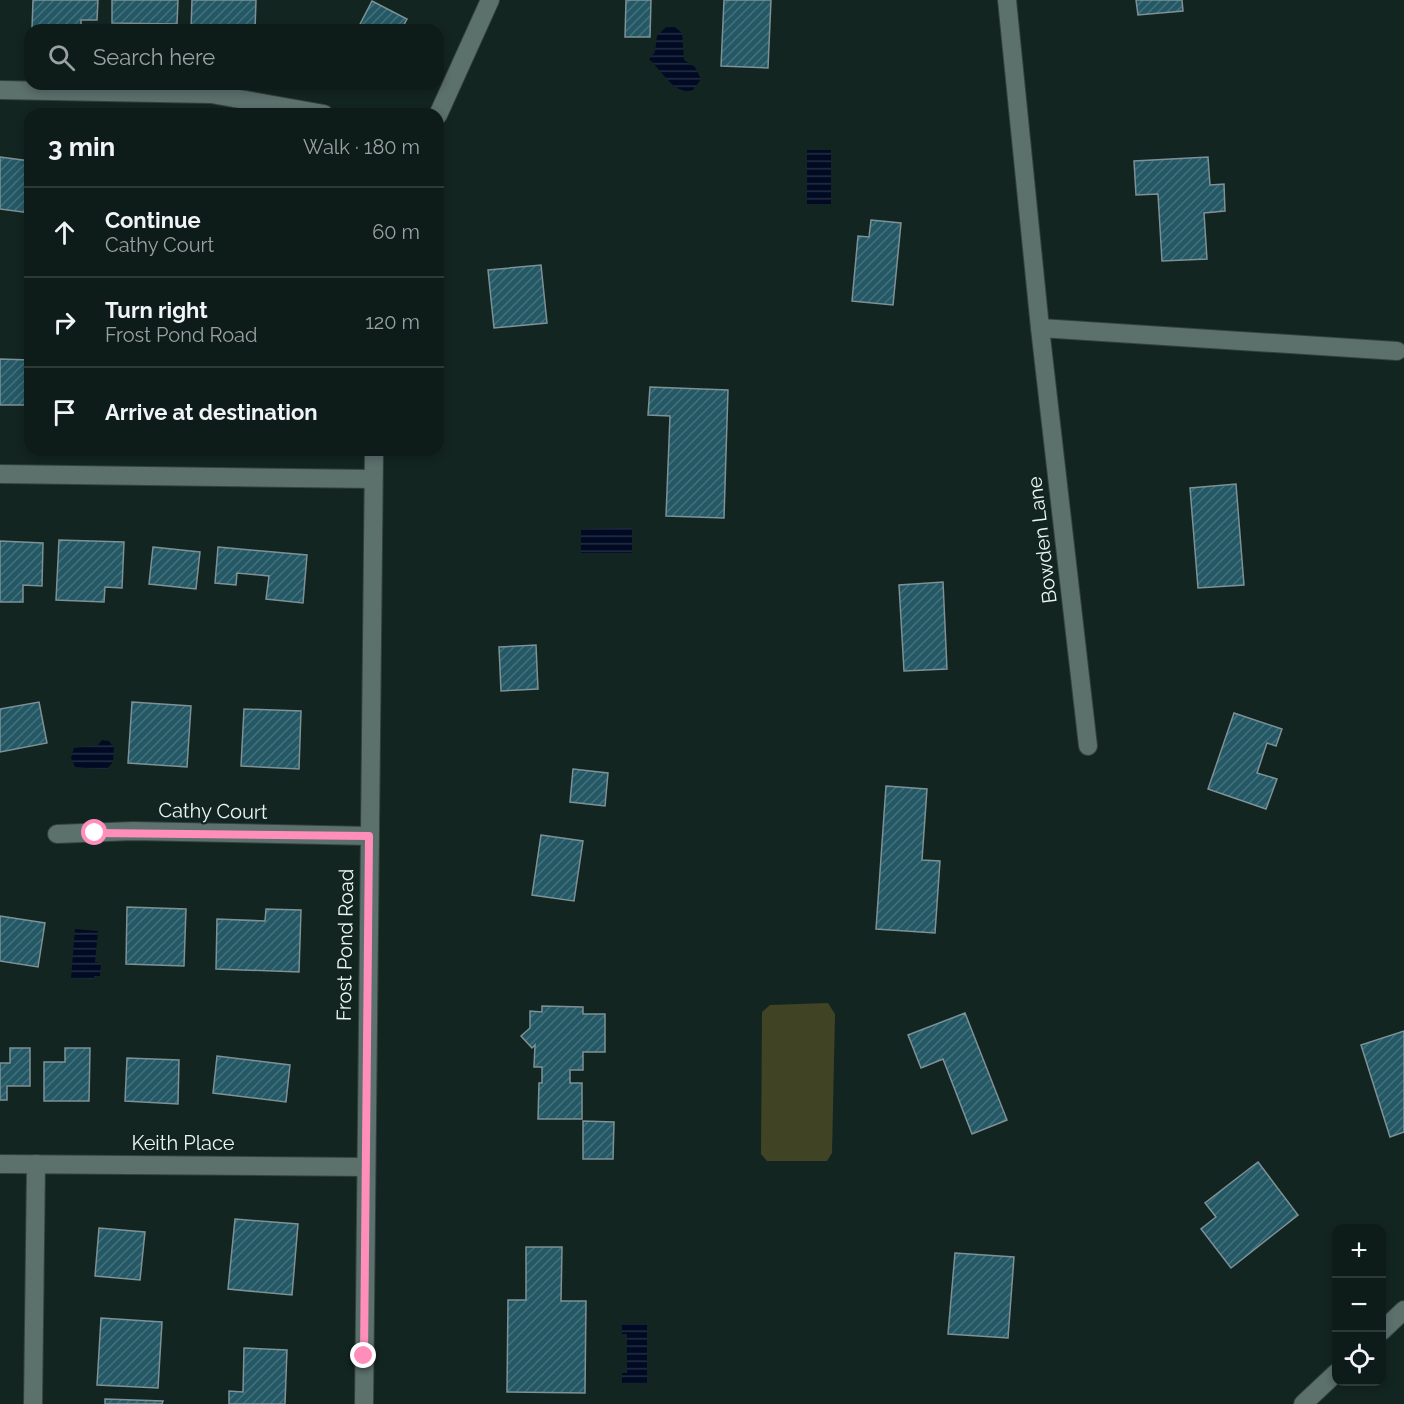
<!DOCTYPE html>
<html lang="en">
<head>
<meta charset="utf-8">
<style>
	:root { --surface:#0e1c19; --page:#172522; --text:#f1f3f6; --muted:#9ba1a2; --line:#2e3a38 }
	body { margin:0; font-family:Raleway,sans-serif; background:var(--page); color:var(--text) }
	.controls { position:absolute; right:18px; bottom:18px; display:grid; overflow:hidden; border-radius:12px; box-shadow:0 3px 9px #0003 }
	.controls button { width:54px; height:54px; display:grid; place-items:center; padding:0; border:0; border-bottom:2px solid var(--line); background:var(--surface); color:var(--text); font:30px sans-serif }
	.stop { position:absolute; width:18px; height:18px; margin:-14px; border:4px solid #ff8eba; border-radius:50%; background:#fff }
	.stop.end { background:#ff8eba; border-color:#fff; box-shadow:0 2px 6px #0008 }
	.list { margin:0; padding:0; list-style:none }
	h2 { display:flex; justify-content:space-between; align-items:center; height:78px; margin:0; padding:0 24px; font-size:26px }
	h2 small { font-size:20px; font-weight:400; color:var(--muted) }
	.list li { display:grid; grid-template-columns:39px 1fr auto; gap:18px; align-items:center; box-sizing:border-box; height:90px; padding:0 24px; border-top:2px solid var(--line) }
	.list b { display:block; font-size:22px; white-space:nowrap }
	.list p { margin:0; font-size:20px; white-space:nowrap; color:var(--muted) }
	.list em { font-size:20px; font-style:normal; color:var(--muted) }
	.icon { flex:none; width:33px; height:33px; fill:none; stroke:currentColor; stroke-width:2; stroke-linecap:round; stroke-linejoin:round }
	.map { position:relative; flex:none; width:1404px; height:1404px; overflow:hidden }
	.search { position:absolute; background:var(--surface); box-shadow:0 3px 9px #0003; left:24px; top:24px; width:420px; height:66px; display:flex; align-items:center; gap:15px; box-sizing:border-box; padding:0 21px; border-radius:18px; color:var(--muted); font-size:22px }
	.panel { position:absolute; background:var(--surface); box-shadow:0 3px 9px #0003; left:24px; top:108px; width:420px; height:348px; border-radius:18px }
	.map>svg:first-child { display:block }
	.pitch { fill:#414325 }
	.water { fill:url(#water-rules) }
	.building { fill:url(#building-hatch); stroke:#7d9197; stroke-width:1.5 }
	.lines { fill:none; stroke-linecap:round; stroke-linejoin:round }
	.minor-casing { stroke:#34413e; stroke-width:20 }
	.minor { stroke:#5c706c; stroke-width:18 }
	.route { stroke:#ff8eba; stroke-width:8 }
	.labels { text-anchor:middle; stroke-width:4.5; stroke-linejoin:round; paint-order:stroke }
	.street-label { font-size:20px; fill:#eaf6f3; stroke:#132521 }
</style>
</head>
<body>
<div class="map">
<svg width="1404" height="1404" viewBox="0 0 1404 1404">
	<defs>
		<pattern id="water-rules" width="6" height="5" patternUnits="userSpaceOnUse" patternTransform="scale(1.5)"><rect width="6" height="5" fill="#000a23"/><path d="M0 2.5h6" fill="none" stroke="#252e43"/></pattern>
		<pattern id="building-hatch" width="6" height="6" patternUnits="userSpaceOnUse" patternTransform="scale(1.5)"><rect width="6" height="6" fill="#245865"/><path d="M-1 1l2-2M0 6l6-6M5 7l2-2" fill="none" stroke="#44717c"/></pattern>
	</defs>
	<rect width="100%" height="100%" fill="#132521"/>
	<!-- pitch -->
	<path class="pitch" d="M828,1003L835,1014L832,1153L827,1161H767L761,1154L762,1012L770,1005Z"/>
	<!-- water -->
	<g class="water">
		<path d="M666,27H675L682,33L684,60L695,67L701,79L693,90C675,96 662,71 649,59L655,52L657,36Z"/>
		<rect x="807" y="150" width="24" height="54"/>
		<path d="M632,528V553H581V529Z"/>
		<path d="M102,740L109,741L114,748L113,762L106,770L75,767L71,758L74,748L98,745Z"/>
		<path d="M75,929L98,931L95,962L101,963L100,976H94V979L71,978Z"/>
		<path d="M622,1324H647V1383H622V1373H627V1334H622Z"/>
	</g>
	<!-- building -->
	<g class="building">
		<path d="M33,0H98L97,20H81V30L32,29Z"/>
		<path d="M112,0H178L177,24L112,23Z"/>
		<path d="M192,0H256L255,30H191Z"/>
		<path d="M626,0H651L650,37H625Z"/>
		<path d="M724,0H771L768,68L721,66Z"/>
		<path d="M1136,0H1182L1183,11L1138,15Z"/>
		<path d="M372,1L407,19L401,30H357Z"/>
		<path d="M0,157L30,161V213L0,209Z"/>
		<path d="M1208,157L1210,185L1224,184L1225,211L1204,213L1207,259L1162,261L1158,194L1136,195L1134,161Z"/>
		<path d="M871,220L901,223L893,305L852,301L858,236L869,237Z"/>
		<path d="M541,265L547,323L494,328L488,270Z"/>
		<path d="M0,359L30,360V405H0Z"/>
		<path d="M650,387L728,390L724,518L666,516L670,416L648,415Z"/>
		<path d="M1236,484L1244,585L1198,588L1190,488Z"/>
		<path d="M59,540L124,542L122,588L105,587L104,602L56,600Z"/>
		<path d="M0,541L43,543L42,586L23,585V602H0Z"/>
		<path d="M153,547L200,552L196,589L149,584Z"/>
		<path d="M218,547L307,555L303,603L266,599L269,576L237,573L236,585L215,583Z"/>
		<path d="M943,582L947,669L904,671L899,585Z"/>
		<path d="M536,645L538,689L501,691L499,647Z"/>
		<path d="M39,702L47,743L0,752V709Z"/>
		<path d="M132,702L191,706L187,767L128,763Z"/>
		<path d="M244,709L301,711L299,769L241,766Z"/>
		<path d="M1234,713L1282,729L1276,746L1267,743L1257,773L1277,779L1266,809L1208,789Z"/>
		<path d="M573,769L608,773L605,806L570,802Z"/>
		<path d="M886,786L927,789L922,860L940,861L935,933L876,929Z"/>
		<path d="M541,835L583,841L574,901L532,895Z"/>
		<path d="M127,907L186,909L184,966L126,964Z"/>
		<path d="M266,909L301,910L299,972L216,969L217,919L265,921Z"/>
		<path d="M0,916L45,923L38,967L0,961Z"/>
		<path d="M542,1006L583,1007V1014H605V1052H583V1070H570V1083H582V1119H538L539,1083H542V1067H534L535,1045L532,1048L521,1036L530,1028V1011L542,1012Z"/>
		<path d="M965,1013L1007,1120L972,1134L943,1059L921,1068L908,1035Z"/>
		<path d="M1404,1031V1132L1390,1137L1361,1045Z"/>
		<path d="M10,1048H30V1086H7V1100H0V1063H10Z"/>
		<path d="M65,1048H90L89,1101H44V1062H65Z"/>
		<path d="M217,1056L290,1065L286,1102L213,1093Z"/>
		<path d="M127,1058L179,1060L178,1104L125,1101Z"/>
		<path d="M583,1121L614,1122L613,1159H583Z"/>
		<path d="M1258,1162L1298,1215L1231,1268L1201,1229L1216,1217L1205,1203Z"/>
		<path d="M235,1219L298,1224L292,1295L228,1289Z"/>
		<path d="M99,1228L145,1232L140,1280L95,1276Z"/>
		<path d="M526,1247H562L561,1301H586L585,1393L507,1392L508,1300H526Z"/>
		<path d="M955,1253L1014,1257L1008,1338L948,1334Z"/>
		<path d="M101,1318L162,1322L158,1388L97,1385Z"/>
		<path d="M244,1348L287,1350L285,1404H229V1391L243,1392Z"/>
		<path d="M105,1399L163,1401L162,1404H105Z"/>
	</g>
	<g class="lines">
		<defs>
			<g id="minor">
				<path d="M1007,0L1040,328L1088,746"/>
				<path d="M0,90L211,94L324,114"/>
				<path d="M438,115L490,0"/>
				<path d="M1040,328L1397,351"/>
				<path d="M0,474L373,479"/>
				<path d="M57,834L133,831L369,836"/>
				<path d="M0,1164L365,1167"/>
				<path d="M1382,1331L1404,1310"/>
				<path d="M33,1404L36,1164"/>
				<path d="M364,1404L374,450"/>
				<path d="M1303,1404L1336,1373"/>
			</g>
		</defs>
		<!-- minor casing -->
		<use href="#minor" class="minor-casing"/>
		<!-- minor -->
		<use href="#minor" class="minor"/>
	</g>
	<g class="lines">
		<!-- route -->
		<path class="route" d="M95,833L369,836L364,1356"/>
	</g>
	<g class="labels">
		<!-- street labels -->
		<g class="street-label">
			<text transform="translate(1042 540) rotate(-97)" y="7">Bowden Lane</text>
			<text transform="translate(213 811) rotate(1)" y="7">Cathy Court</text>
			<text transform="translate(345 945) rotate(-89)" y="7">Frost Pond Road</text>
			<text x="183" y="1150">Keith Place</text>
		</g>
	</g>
</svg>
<div class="controls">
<button>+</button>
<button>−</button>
<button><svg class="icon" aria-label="locate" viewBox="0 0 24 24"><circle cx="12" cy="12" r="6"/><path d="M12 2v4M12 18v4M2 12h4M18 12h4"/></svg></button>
</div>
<div class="stop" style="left:95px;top:833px"></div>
<div class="stop end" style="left:364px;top:1356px"></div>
<div class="search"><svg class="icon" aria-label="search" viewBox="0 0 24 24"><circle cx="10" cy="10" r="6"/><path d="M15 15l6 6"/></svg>Search here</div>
<section class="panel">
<h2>3 min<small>Walk · 180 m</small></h2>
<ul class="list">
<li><svg class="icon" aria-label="ahead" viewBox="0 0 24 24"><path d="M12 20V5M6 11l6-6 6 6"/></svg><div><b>Continue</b><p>Cathy Court</p></div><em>60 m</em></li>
<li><svg class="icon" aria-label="right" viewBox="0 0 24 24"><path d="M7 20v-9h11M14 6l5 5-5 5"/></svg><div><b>Turn right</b><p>Frost Pond Road</p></div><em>120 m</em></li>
<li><svg class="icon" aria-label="arrive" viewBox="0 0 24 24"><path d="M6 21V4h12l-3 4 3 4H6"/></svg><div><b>Arrive at destination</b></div></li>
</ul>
</section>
</div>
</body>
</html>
